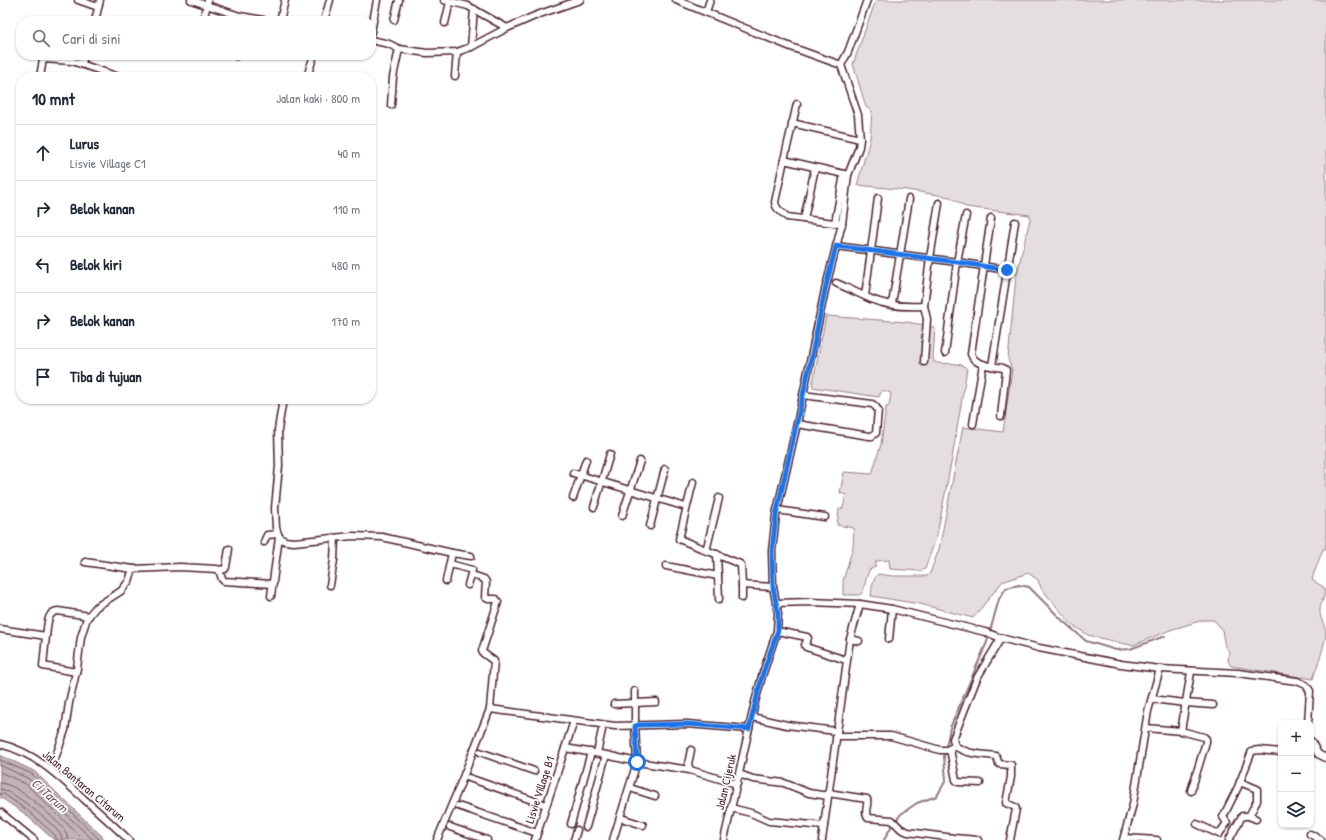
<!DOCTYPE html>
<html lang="id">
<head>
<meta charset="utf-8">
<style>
	:root { --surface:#fff; --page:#f6f6f7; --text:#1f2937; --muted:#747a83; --line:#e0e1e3 }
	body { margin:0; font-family:"Patrick Hand",sans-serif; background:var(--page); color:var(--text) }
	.controls { position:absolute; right:12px; bottom:12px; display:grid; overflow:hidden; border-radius:8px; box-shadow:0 1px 3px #0004 }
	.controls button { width:36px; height:36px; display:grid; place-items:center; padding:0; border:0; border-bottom:1px solid var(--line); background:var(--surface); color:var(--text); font:20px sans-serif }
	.stop { position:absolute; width:12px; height:12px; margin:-9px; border:3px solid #1a73e8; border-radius:50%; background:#fff }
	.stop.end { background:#1a73e8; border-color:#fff; box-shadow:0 1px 4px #0008 }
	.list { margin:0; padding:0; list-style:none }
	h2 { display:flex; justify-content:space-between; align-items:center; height:52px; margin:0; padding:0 16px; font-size:17px }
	h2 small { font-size:13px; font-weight:400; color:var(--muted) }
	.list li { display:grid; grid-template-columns:26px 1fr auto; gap:12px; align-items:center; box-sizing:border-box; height:56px; padding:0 16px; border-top:1px solid var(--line) }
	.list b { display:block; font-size:15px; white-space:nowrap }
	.list p { margin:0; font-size:13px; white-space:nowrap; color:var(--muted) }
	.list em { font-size:13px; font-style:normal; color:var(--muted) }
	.icon { flex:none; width:22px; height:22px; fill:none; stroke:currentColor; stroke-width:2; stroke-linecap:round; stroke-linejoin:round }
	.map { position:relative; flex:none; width:1326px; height:840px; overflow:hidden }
	.search { position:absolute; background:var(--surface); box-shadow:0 1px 3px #0004; left:16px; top:16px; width:360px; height:44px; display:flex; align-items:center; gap:10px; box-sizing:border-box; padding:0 14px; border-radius:16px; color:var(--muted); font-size:15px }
	.panel { position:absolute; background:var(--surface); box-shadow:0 1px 3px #0004; left:16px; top:72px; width:360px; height:332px; border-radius:16px }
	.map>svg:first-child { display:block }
	.green { fill:#e5dee0; stroke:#987e86 }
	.water { fill:#c1b3b6; stroke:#91787e }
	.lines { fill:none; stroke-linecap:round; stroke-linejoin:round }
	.shore { stroke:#7a5a63; stroke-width:1 }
	.stream { stroke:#91787e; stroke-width:2 }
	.street-casing { stroke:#4a1f2b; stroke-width:9 }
	.street { stroke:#fff; stroke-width:6 }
	.route { stroke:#1a73e8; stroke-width:5 }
	.labels { text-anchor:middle; stroke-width:3.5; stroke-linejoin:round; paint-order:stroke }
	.street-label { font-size:12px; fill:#4a1f2b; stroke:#fff }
	.water-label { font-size:13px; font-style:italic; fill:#74535c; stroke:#fff }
</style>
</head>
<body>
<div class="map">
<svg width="1326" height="840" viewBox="0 0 1326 840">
	<rect width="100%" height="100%" fill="#fff"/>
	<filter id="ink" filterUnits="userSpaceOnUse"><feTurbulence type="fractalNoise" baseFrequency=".025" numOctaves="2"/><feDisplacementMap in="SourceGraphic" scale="8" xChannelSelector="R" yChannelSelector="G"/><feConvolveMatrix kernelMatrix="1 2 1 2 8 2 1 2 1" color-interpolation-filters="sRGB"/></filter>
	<g filter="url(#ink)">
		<!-- green -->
		<g class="green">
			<path d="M876,0H1326V549H1323L1313,576L1312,580L1325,588C1326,595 1321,602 1320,609C1319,618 1325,624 1326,633C1326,642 1316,669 1313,679L1231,666L1228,661L1229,651L1225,647L1222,630L1215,621L1212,620H1203L1170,630L1134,645L1125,644L1088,635L1072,625L1041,588L1038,580L1028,573L1002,582L973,618L920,604L871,596C872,587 872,581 878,574L892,576H927L930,573L939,549L963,427L1003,432L1012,370L1008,359L1016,277L1030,219V215L966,207L950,197L907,190L857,185L870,139L872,111L866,107L853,64Z"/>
			<path d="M826,316L906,322L931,326L935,328L933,357L934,362C944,366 961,360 967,369L952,458L937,535L925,569L920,571L890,569L889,560L876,561L875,567L869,570L862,593L859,595H843V581L853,547L854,528L837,525L839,509L843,508L846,495L840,493L844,472L872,474L881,444L886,407L889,406L891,393L882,390L879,397L812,387Z"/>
		</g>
		<!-- water -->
		<path class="water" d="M0,755L34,771L106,840H54L25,814L0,797Z"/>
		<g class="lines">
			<!-- shore -->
			<g class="shore">
				<path d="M0,760L32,774L100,840"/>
				<path d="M0,765L29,779L93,840"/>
				<path d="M0,772L26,784L84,840"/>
				<path d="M0,783C17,783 52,816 64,829L67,835L68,840"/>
				<path d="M0,789C11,789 54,824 60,834C62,836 61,837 62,840"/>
				<path d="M0,794H4L28,811L55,835L57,840"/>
			</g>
			<!-- stream -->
			<path class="stream" d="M884,840L891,827L901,814L917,803L937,796L946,780L944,756L950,728L987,642L999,599L1006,588L1019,585L1029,587L1063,621L1086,641L1116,650L1130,649L1165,636"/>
			<defs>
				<g id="street">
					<path d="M78,0L98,7"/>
					<path d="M191,0L240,16L263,20"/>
					<path d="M444,0L468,6L507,28L537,15L580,0"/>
					<path d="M676,0L791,47L841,65L858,115L860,139L859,147L848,175L842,224L825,290L797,424L776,515L772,551L773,587L778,613L777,631L762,676L755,702L724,840"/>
					<path d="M706,12L710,0"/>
					<path d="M394,20L399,0"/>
					<path d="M95,21L100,0"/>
					<path d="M203,21L208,0"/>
					<path d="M280,21L285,0"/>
					<path d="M324,21L330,0"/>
					<path d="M445,23L450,2"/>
					<path d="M371,32L377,0"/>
					<path d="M371,40L389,44L399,49L427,53L457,52L471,47L507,28"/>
					<path d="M471,47L474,9"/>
					<path d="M236,56V55"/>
					<path d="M81,64L85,55"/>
					<path d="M841,65L848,52L867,0"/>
					<path d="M455,76L457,52"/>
					<path d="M40,77L43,59L72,61L119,77"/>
					<path d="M307,77L314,55"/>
					<path d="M391,105L393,77L399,49"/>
					<path d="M792,123L860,139"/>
					<path d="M784,160L797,104"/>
					<path d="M991,218L971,354C975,366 992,366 1003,368L1006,370L1001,416"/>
					<path d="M804,219L815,168"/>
					<path d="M835,223L844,174"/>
					<path d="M842,224L787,217L778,209L776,206L775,202L784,160L848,175"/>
					<path d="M836,246L957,262L1007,270"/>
					<path d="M836,283C848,288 859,294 871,299C887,306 906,307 924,306"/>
					<path d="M865,296L878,198"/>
					<path d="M892,304L909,199"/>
					<path d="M945,353L957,262L966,215"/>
					<path d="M924,362L927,319L924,306L930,258L939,203"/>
					<path d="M992,366L1015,222"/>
					<path d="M283,399L278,430L279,466L275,508L276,528L279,537L285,541L294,542L352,536L382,537L452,553L471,556"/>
					<path d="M797,424L869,436H872L876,433L878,410L875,406L872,404L803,395"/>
					<path d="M973,424L983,364"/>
					<path d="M573,473L686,507"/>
					<path d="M693,482L679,539L740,564L741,565L742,585L773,587"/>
					<path d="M573,498L586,460"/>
					<path d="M594,507L610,454"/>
					<path d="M777,510L825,517"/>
					<path d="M622,516L640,461"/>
					<path d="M650,526L665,469"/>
					<path d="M264,542L267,535L278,534"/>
					<path d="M706,551L719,498"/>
					<path d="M717,554L719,599"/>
					<path d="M85,562L133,569"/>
					<path d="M450,564L472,570L468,585"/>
					<path d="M666,566L718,576"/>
					<path d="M219,570L225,569L226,567L229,549"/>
					<path d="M446,581L452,553"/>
					<path d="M330,585L334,560L335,538"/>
					<path d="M742,585V598"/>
					<path d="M271,596L279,537"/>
					<path d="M777,603L810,602L860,604L892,609L985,632L1001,638L1039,648L1121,664L1160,669L1238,673L1297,681L1306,685L1310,691L1308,723"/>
					<path d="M0,629L46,636L43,666L76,672"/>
					<path d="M777,631L807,637L808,638L805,645L806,647L846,660"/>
					<path d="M46,636C48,626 46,612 58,611L89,616"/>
					<path d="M1001,638L977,678L953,739L955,746C968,755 982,754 996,756L999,764L1011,765V777L1006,803L1015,807L1016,809L1010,840"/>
					<path d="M850,639L859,641"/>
					<path d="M889,639L892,609"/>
					<path d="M1152,699L1185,703L1213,705"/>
					<path d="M614,704L656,702"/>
					<path d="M490,709L615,726L687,724L749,729"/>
					<path d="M752,717L787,725L836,731"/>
					<path d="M1146,728L1181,731L1191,672"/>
					<path d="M1181,731L1204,737L1206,739V742L1191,791"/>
					<path d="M836,736H891L940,750H947L955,746"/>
					<path d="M1311,741L1318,754L1326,758"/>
					<path d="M0,744C34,752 59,776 84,799C99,812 114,826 129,840"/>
					<path d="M565,748L606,755L637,762L690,770L737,784"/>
					<path d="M950,749L956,780L958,782L980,783"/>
					<path d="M480,752L534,771"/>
					<path d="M597,753L602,730"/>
					<path d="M51,770L65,730L69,703L77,668L81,637L87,618L96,607L121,591L129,581L133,569L180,567L217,569L219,570L222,579L224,581L273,584"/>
					<path d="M690,770L688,764L691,750"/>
					<path d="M739,774L753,779L784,783L809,793L828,796"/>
					<path d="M469,778L546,805"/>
					<path d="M1240,782L1257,789V801L1249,816"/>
					<path d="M630,788L655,796"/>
					<path d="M828,793L867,799C869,805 863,812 868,818L892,820L901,829L908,832L954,838L978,840"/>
					<path d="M458,806L537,833"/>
					<path d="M731,808L751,813L769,821L824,826"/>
					<path d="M0,812L34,840"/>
					<path d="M621,818L643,825"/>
					<path d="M571,824L591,752"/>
					<path d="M1197,824L1219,834L1227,823L1223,817L1238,787L1252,751L1259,750L1281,752"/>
					<path d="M450,827L487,840"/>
					<path d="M586,827L606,755"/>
					<path d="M1310,834L1321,840"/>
					<path d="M1124,838L1157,840"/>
					<path d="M437,840L458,790L490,709L494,661L483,653L482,651L498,602L496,599H488L485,597L486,582L484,579L472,575"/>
					<path d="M535,840L573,724"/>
					<path d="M574,840L577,830"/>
					<path d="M613,840L637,762L635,726V691"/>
					<path d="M822,840L850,639L860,604"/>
					<path d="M1123,840L1133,804L1148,711L1160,669"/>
					<path d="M1229,840L1242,816H1249L1256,819"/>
				</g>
			</defs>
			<!-- street casing -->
			<use href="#street" class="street-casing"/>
			<!-- street -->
			<use href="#street" class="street"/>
		</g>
	</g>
	<g class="lines" filter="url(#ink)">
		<!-- route -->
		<path class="route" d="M637,762L635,726L638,725L687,724L749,729L762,676L778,630V613L773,587L772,551L776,515L812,355L825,290L836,246L957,262L1007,270"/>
	</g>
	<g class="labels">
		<!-- street labels -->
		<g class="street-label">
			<text transform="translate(726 782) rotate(-77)" y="4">Jalan Cijeruk</text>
			<text transform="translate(84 786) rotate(40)" y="4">Jalan Bantaran Citarum</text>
			<text transform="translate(540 790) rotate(-72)" y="4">Lisvie Village B1</text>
		</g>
		<!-- water labels -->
		<g class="water-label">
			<text transform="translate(50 795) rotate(42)" y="5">Ci Tarum</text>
		</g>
	</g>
</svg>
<div class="controls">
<button>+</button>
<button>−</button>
<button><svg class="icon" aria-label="layers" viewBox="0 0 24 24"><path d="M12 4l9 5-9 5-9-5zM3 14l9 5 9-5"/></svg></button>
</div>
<div class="stop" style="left:637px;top:762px"></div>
<div class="stop end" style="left:1007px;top:270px"></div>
<div class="search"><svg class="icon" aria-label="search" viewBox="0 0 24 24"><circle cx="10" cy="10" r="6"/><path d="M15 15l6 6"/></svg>Cari di sini</div>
<section class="panel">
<h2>10 mnt<small>Jalan kaki · 800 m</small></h2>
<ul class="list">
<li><svg class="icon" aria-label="ahead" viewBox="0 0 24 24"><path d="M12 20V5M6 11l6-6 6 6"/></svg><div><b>Lurus</b><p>Lisvie Village C1</p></div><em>40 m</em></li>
<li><svg class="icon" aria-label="right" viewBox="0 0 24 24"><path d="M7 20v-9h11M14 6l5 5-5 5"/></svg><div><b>Belok kanan</b></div><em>110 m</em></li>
<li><svg class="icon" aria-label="left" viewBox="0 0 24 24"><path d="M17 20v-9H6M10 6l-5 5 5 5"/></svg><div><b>Belok kiri</b></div><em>480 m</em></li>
<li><svg class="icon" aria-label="right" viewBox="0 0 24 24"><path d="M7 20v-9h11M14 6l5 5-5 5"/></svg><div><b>Belok kanan</b></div><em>170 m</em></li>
<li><svg class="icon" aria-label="arrive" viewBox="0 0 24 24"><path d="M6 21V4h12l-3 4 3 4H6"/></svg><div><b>Tiba di tujuan</b></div></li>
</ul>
</section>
</div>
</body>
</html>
